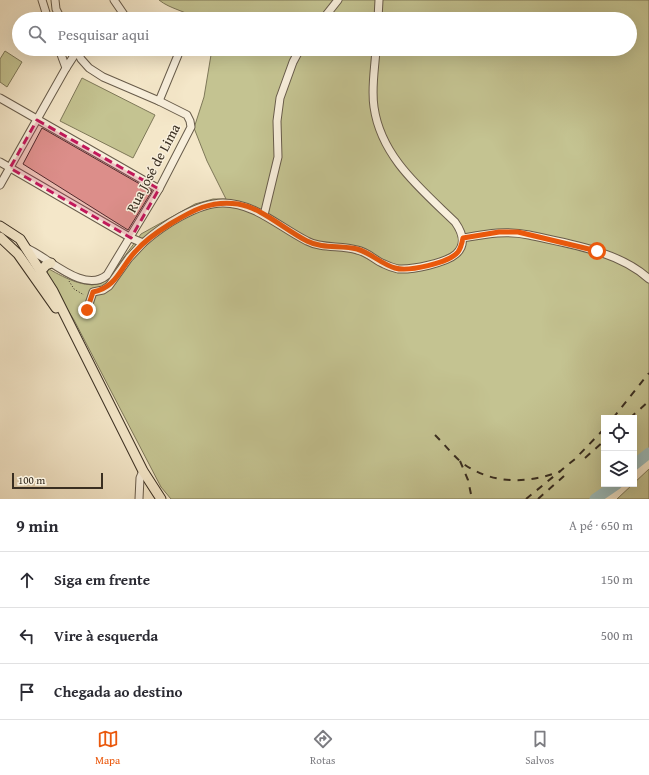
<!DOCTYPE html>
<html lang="pt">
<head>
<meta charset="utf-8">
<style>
	:root { --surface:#fff; --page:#f2f2f3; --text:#2b2b33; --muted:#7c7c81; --line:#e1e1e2; --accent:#ea580c }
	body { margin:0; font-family:"Gentium Book Plus",serif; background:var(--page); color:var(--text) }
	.controls { position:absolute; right:12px; bottom:12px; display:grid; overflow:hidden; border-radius:0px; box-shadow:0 4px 16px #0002 }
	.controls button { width:36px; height:36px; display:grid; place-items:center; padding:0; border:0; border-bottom:1px solid var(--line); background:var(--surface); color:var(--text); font:20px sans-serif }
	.scale { position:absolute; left:12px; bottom:10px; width:91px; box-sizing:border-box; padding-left:4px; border:2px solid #392e21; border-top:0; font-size:11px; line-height:14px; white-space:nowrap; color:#392e21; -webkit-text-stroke:3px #f8efdc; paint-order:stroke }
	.stop { position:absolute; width:12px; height:12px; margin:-9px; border:3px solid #ea580c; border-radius:50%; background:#fff }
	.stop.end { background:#ea580c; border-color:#fff; box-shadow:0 1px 4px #0008 }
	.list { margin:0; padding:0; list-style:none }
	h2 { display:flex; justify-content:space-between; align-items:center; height:52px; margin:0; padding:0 16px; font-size:17px }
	h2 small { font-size:13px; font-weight:400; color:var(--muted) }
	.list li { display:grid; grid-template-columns:26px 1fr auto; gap:12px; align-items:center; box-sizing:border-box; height:56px; padding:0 16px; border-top:1px solid var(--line) }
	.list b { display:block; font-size:15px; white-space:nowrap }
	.list em { font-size:13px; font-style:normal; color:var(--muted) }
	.icon { flex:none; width:22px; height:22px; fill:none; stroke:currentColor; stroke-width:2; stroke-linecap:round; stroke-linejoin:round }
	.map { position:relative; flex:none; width:649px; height:499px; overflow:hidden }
	.search { position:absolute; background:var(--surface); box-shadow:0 4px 16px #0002; left:12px; right:12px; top:12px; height:44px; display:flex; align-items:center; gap:10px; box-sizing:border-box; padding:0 14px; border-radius:22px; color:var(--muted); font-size:15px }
	.sheet { height:220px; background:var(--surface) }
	nav { display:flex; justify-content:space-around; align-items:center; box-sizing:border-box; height:56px; border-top:1px solid var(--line); background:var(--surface); font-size:11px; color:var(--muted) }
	nav a { display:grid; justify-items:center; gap:2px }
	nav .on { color:var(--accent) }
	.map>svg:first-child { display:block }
	.green { fill:#c4c391; stroke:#7e7859 }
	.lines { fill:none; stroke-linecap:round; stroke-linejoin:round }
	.river { stroke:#9ebebd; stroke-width:11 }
	.building { fill:#e3ac97; stroke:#392e21 }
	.minor-casing { stroke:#685c4b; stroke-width:9 }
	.major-casing { stroke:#392e21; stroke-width:11 }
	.path { stroke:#392e21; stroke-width:1; stroke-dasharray:1 2; stroke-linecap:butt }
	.minor { stroke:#f8efdc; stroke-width:7 }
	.major { stroke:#f4e7c9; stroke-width:9 }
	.rail { stroke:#392e21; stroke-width:2; stroke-dasharray:7 7; stroke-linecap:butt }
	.route { stroke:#ea580c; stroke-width:5 }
	.marked { fill:#c2185b; fill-opacity:0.2; stroke:#c2185b; stroke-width:3; stroke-dasharray:8 5; stroke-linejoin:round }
	.labels { text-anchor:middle; stroke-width:3; stroke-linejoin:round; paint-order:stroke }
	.street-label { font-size:14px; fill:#392e21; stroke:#f8efdc }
</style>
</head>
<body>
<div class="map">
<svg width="649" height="499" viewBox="0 0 649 499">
	<rect width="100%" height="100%" fill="#f4e7c9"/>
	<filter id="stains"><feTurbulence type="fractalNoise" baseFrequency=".005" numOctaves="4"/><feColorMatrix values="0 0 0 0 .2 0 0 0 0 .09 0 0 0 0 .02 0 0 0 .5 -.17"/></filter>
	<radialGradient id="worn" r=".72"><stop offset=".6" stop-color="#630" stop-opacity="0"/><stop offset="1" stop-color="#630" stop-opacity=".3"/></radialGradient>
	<!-- green -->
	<g class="green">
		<path d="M159,0H649V454L634,464V418H604V484H616L597,499H171L161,487L74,320L45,274L49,269C65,278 90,292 107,280L141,234L195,204L213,199H226L207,161L194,128L204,97L212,49H630V19H197C186,11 170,9 159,0Z"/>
		<path d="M5,51L22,62L7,87L0,82V59Z"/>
		<path d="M82,78L155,115L133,158L60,121Z"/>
		<path d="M649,469V499H617Z"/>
	</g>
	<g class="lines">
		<!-- river -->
		<g class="river">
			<path d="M634,465L649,453"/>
			<path d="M595,499L617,484"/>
		</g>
	</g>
	<!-- building -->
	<path class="building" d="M42,128L152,191L128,230L23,164Z"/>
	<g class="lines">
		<defs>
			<g id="minor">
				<path d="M42,0L48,19"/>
				<path d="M55,0L56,9L61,19"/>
				<path d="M114,0L127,19"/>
				<path d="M323,19L338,0"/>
				<path d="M378,19L379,0"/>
				<path d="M59,49L66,68"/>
				<path d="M0,98L159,189"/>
				<path d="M159,101L178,55L177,49"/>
				<path d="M0,162L131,238L143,243C162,226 197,203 223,203C255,203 279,227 307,241C322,249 341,245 357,250C368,252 374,260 384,264C388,266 394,268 398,269C412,270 446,263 456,254C467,244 462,232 455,222C421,189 381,157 374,107C371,88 375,68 376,49"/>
				<path d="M0,185L66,68L77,51"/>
				<path d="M264,215L278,157L277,121L280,98L293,62L300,49"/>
				<path d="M463,238C486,234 506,230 529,235C569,244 619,251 649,279"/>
				<path d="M26,248C47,256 84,295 107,275L159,189L191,127L190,121L187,115L159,101L103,77L89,68L81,59L76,49"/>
				<path d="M87,310L93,292L103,290L109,286L129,258L143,243"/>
				<path d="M139,499L140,478L143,471"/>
			</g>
			<g id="major">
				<path d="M0,226L20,239L53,291L143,471L161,499"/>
				<path d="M0,237L18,254L56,308"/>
				<path d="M40,272L46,265L51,263"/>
			</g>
		</defs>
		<!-- minor casing -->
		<use href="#minor" class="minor-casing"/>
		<!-- major casing -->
		<use href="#major" class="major-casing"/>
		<!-- path -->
		<path class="path" d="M69,281L74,289L84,295"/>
		<!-- minor -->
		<use href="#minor" class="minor"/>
		<!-- major -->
		<use href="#major" class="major"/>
		<!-- rail -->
		<g class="rail">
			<path d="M613,418L649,373"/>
			<path d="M630,418L649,401"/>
			<path d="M435,435C444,444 452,454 461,462C491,485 528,484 561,471"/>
			<path d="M585,458L604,441"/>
			<path d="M460,461L468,480L472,499"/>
			<path d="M526,499L575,459L604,429"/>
			<path d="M538,499L564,476"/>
		</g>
	</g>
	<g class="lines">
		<!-- route -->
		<path class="route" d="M87,310L93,292C117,287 120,268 135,252C145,240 157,232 170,224C193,210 211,200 238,204C262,208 285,230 307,241C322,249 341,245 357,249C371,253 381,264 395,268C408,272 449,263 458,252C461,248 462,243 463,238L499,232H518L597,251"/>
	</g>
	<!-- marked area -->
	<path class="marked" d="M37,120L159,189L131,238L10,168Z"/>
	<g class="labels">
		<!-- street labels -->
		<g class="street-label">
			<text transform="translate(153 168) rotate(-62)" y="5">Rua José de Lima</text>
		</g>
	</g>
	<rect width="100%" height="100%" filter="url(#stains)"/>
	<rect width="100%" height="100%" fill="url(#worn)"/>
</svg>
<div class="controls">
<button><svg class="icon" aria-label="locate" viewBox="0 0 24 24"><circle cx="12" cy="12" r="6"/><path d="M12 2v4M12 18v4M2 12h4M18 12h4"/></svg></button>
<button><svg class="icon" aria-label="layers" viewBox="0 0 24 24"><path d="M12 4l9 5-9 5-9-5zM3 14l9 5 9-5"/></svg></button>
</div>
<div class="scale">100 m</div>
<div class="stop" style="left:597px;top:251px"></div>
<div class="stop end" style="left:87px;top:310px"></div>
<div class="search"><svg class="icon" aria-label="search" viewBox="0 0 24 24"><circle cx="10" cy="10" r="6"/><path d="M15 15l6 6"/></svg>Pesquisar aqui</div>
</div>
<section class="sheet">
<h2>9 min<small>A pé · 650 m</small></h2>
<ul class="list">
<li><svg class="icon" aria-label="ahead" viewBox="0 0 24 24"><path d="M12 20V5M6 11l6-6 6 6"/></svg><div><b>Siga em frente</b></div><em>150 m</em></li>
<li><svg class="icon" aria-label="left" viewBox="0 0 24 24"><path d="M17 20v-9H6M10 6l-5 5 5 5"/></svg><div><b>Vire à esquerda</b></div><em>500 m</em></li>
<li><svg class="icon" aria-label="arrive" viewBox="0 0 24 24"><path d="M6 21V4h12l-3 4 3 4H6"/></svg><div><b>Chegada ao destino</b></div></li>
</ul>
</section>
<nav>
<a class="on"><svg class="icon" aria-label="map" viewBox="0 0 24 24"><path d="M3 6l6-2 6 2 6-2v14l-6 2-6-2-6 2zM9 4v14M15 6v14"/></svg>Mapa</a>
<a><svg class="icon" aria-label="directions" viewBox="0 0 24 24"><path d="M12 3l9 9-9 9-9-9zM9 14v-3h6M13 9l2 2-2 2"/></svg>Rotas</a>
<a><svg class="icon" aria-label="saved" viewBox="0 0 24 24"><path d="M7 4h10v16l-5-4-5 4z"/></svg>Salvos</a>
</nav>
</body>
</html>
